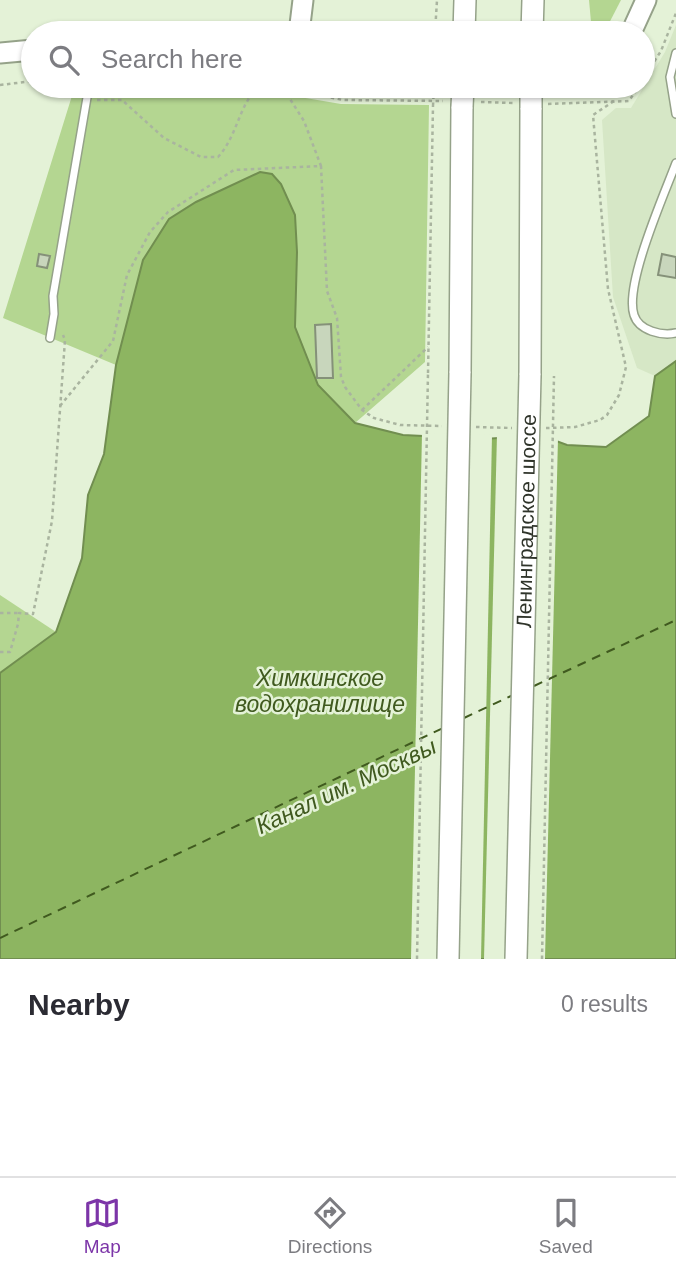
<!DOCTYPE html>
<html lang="en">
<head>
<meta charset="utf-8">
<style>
	:root { --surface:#fff; --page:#f7f7f7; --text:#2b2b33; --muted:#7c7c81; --line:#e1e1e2; --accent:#7c35a8 }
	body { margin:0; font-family:Helvetica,sans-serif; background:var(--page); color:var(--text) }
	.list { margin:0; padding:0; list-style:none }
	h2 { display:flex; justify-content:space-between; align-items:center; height:91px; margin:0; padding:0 28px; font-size:30px }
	h2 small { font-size:23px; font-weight:400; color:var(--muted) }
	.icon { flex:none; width:38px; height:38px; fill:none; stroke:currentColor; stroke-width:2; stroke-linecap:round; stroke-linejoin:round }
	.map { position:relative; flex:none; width:676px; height:959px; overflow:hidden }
	.search { position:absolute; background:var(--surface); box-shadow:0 2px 5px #0004; left:21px; right:21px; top:21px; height:77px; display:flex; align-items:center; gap:18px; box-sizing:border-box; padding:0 24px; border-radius:38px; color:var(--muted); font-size:26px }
	.sheet { height:217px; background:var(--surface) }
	nav { display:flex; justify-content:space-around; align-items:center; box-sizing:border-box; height:98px; border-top:2px solid var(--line); background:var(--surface); font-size:19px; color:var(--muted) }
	nav a { display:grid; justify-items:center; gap:4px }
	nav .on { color:var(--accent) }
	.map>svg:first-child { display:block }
	.built { fill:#d6e7c6 }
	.green { fill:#b4d691 }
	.water { fill:#8db561; stroke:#718e50; stroke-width:2 }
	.pier { fill:#e4f2d7 }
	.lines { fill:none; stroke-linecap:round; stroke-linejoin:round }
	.ferry { stroke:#405a1f; stroke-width:2; stroke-dasharray:9 7; stroke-linecap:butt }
	.building { fill:#c8d6bc; stroke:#859179; stroke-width:2 }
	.lane-casing { stroke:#95a289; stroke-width:10 }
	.secondary-casing { stroke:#95a289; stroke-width:23 }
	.primary-casing { stroke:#95a289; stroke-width:24 }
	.path { stroke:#a9b49f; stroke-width:2.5; stroke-dasharray:3.5 3.5; stroke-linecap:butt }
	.lane { stroke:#fff; stroke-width:7 }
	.secondary { stroke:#fff; stroke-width:19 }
	.primary { stroke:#fff; stroke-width:21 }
	.primary-bridge-casing { stroke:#95a289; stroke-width:24; stroke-linecap:butt }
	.path-bridge { stroke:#a9b49f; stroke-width:2.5; stroke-dasharray:3.5 3.5; stroke-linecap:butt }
	.primary-bridge { stroke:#fff; stroke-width:21 }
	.labels { text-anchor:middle; stroke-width:5; stroke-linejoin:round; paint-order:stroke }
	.street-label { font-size:21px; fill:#2f342a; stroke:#e4f2d7 }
	.water-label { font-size:23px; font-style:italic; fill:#405a1f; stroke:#e4f2d7 }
</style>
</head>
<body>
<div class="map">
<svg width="676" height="959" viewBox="0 0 676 959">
	<rect width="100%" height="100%" fill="#e4f2d7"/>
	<!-- built -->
	<path class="built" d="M676,25V361L655,376L637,368L613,297L602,120L616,108H631L665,52Z"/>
	<!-- green -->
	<g class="green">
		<path d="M589,0H621L605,31L592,33Z"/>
		<path d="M75,86L222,87L276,93L341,104L429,105L425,362L355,423L318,385L295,327L297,252L295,215L260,172L196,202L169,219L143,260L116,365L3,318Z"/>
		<path d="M0,595L56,632L0,673Z"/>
	</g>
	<!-- water -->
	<path class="water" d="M260,172L272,174L281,184L295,215L297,252L295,327L318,385L355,423L403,435L484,439L540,435L567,445L606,447L649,416L655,376L676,361V959H0V673L56,632L82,558L88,495L104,454L116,365L143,260L169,219L196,202Z"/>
	<!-- pier -->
	<g class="pier">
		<path d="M540,432L558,438L545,959H484L497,434Z"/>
		<path d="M422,433L492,435L481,959H411Z"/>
	</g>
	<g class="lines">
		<!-- ferry -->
		<g class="ferry">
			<path d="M534,686L676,620"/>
			<path d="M464,718L513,695"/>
			<path d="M0,938L443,728"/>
		</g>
	</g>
	<!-- building -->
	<g class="building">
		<path d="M39,254L50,256L47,268L37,266Z"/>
		<path d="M662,254L676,257V278L658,275Z"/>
		<path d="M331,324L333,378H317L315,325Z"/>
	</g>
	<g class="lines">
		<defs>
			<g id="lane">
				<path d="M676,53L670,77L676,114"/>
				<path d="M676,163C664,195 624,285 634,315C639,331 662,336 676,333"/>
				<path d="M50,338L54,314L53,296L89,86"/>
			</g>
			<g id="secondary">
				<path d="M299,33L303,0"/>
				<path d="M631,33L646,0"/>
				<path d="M0,53L33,50"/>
			</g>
			<g id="primary">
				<path d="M464,33L465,0"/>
				<path d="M532,33L533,0"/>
				<path d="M460,373L462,107"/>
				<path d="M530,375L531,108"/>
			</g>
		</defs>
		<!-- lane casing -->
		<use href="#lane" class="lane-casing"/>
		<!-- secondary casing -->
		<use href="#secondary" class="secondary-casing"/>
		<!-- primary casing -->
		<use href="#primary" class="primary-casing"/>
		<!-- path -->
		<g class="path">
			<path d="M435,33L437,0"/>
			<path d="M643,79L661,51L676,13"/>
			<path d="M0,85L33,81"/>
			<path d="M276,86L343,100L443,101"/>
			<path d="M283,88L304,121L321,166"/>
			<path d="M97,100H122L164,138L201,157H218C238,135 238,106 259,86"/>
			<path d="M481,102L513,103"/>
			<path d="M548,104L629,101L639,86"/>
			<path d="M428,373L433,106"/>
			<path d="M60,406L113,341L127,275L150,232L168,212L234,170L321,166L327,291L337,318L341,377L345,387L362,410L374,418L400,425L442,426"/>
			<path d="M362,410L428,347"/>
			<path d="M476,427L512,428"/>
			<path d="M546,428L575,427L600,420L607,415L619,395L626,367L608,289L593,115L614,101"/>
			<path d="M0,613H19"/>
			<path d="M0,652H10L18,624L19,613L33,614L52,521L65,340L63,335"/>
		</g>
		<!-- lane -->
		<use href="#lane" class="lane"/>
		<!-- secondary -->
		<use href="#secondary" class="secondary"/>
		<!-- primary -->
		<use href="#primary" class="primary"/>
		<defs>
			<g id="primary-bridge">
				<path d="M462,107L463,86"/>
				<path d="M531,108V86"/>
				<path d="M448,959L460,373"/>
				<path id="s1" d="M516,959L530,375"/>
			</g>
		</defs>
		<!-- primary-bridge casing -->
		<use href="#primary-bridge" class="primary-bridge-casing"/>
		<!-- path-bridge -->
		<g class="path-bridge">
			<path d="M433,106L434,86"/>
			<path d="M417,959L428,373"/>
			<path d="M542,959L554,376"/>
		</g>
		<!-- primary-bridge -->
		<use href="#primary-bridge" class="primary-bridge"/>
	</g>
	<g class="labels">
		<!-- street labels -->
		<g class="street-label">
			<text dy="7" stroke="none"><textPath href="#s1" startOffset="438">Ленинградское шоссе</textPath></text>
		</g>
		<!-- water labels -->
		<g class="water-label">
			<text x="320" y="686">Химкинское<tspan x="320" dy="26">водохранилище</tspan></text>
			<text transform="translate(346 786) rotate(-25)" y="8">Канал им. Москвы</text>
		</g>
	</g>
</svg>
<div class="search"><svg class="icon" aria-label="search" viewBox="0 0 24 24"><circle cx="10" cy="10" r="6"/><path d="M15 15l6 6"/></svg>Search here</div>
</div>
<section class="sheet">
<h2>Nearby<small>0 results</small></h2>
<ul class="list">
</ul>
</section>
<nav>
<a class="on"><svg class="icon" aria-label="map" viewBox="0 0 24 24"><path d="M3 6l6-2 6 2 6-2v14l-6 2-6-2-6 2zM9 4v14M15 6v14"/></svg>Map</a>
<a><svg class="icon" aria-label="directions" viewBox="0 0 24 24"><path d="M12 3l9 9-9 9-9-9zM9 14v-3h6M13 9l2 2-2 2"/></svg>Directions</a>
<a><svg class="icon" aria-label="saved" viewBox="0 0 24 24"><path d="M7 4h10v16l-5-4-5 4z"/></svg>Saved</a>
</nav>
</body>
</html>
